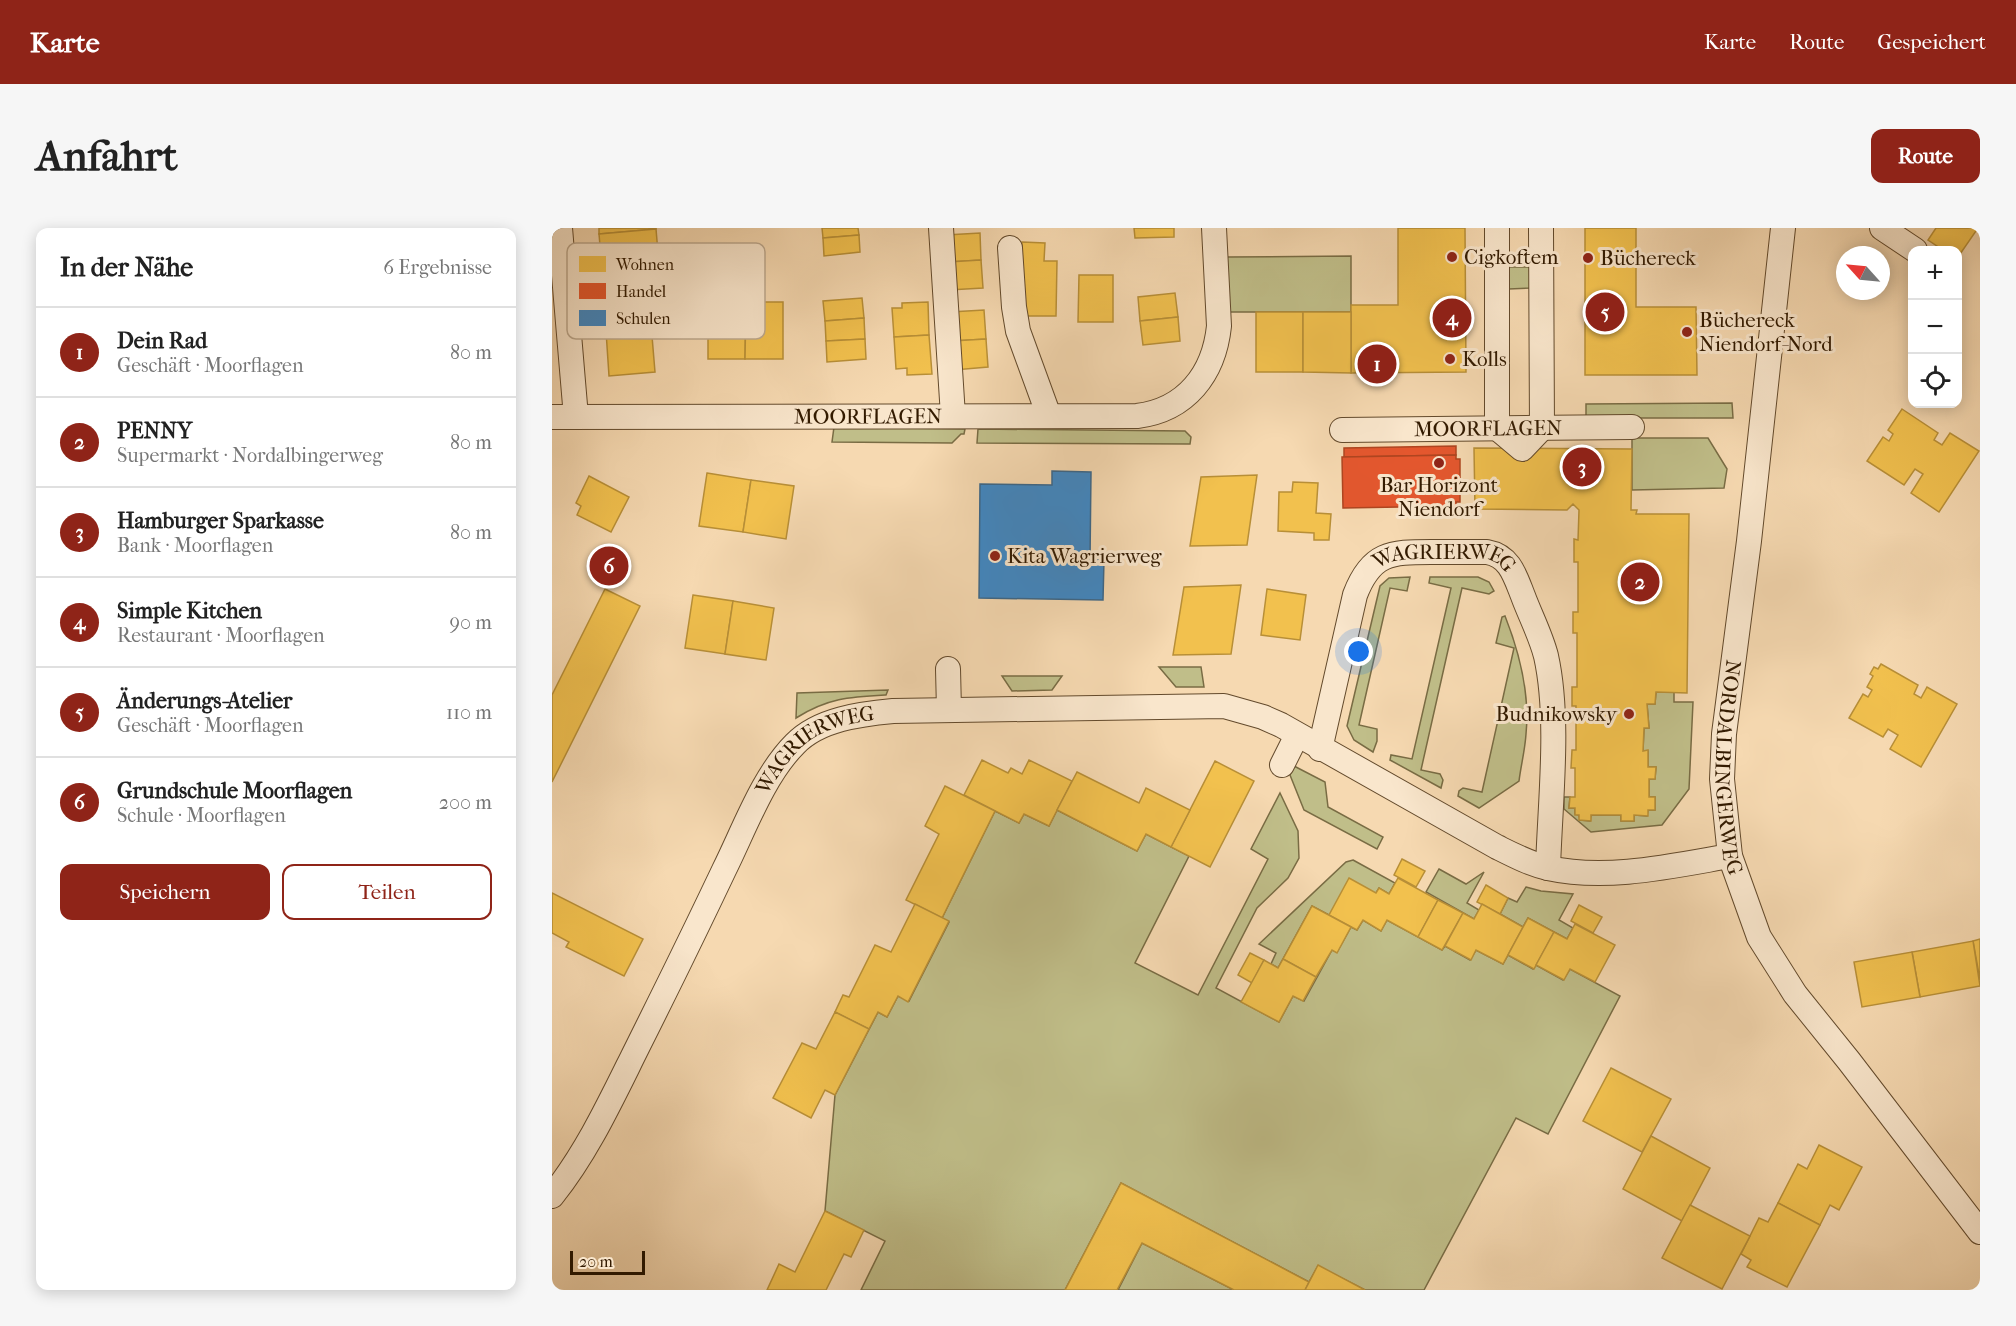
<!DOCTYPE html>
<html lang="de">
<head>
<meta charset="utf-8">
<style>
	:root { --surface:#fff; --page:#f6f6f6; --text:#222; --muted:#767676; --line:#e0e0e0; --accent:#8f2418 }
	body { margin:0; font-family:"IM FELL French Canon",serif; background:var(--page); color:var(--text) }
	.controls { position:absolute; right:18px; top:18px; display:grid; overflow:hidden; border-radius:12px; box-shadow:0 3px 15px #0003 }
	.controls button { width:54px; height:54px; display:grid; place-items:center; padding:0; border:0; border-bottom:2px solid var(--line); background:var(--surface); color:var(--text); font:30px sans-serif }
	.compass { position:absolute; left:1284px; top:18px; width:54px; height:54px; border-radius:50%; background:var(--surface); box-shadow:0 3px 15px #0003; rotate:297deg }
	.scale { position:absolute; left:18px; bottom:15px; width:75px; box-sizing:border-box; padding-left:6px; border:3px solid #321a00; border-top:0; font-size:16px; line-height:21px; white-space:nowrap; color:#321a00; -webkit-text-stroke:4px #f9e6cc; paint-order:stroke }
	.you { position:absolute; left:807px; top:424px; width:21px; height:21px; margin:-15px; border:4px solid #fff; border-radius:50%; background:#1a73e8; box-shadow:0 0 0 9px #1a73e833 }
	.badge { display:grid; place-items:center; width:39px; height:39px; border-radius:50%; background:var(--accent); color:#fff; font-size:20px; font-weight:700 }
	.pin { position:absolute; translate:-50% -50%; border:3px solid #fff; box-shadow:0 2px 6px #0006 }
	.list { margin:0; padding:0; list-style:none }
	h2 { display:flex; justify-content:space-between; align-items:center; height:78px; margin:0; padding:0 24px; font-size:26px }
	h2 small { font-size:20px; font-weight:400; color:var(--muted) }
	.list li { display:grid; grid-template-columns:39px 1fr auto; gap:18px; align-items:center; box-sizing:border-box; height:90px; padding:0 24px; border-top:2px solid var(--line) }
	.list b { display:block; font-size:22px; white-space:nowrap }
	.list p { margin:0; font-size:20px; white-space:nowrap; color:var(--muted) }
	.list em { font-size:20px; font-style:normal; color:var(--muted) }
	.actions { display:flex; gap:12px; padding:18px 24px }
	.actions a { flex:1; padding:14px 0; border:2px solid var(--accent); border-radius:12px; text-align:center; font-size:21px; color:var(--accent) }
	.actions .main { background:var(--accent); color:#fff }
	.icon { flex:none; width:33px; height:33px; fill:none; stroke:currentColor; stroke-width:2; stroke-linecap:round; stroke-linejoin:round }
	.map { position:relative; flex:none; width:1428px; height:1062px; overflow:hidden; border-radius:12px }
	header { display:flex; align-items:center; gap:36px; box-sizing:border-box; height:84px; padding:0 30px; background:var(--accent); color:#fff }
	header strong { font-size:28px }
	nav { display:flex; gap:33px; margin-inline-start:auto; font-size:21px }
	.intro { display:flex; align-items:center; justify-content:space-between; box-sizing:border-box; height:144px; padding:0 36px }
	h1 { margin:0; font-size:42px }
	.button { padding:15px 27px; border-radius:12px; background:var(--accent); color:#fff; font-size:21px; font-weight:700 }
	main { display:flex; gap:36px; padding:0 36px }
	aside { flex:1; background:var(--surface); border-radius:12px; box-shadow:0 3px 15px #0003 }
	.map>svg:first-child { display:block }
	.green { fill:#c0be89; stroke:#796c44; stroke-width:1.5 }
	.homes { fill:#f2c14e; stroke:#b88f37; stroke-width:1.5 }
	.shops { fill:#e4572e; stroke:#af4520; stroke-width:1.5 }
	.schools { fill:#3f88c5; stroke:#3b678a; stroke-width:1.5 }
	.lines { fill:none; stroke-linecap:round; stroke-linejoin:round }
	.minor-casing { stroke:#634a2c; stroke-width:26 }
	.minor { stroke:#f9e6cc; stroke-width:24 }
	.poi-dot { fill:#8f2418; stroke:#f9e6cc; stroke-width:2 }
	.labels { text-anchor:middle; stroke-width:6; stroke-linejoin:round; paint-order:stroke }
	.poi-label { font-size:21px; fill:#321a00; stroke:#f9e6cc; text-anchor:start }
	.street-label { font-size:21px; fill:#321a00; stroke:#f9e6cc }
	.key { fill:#f9e6cc; stroke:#bda98f; stroke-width:1.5 }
	.key-label { font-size:16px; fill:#321a00 }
</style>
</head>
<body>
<header>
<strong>Karte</strong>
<nav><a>Karte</a><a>Route</a><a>Gespeichert</a></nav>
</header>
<div class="intro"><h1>Anfahrt</h1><a class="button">Route</a></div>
<main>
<aside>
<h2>In der Nähe<small>6 Ergebnisse</small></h2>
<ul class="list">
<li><span class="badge">1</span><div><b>Dein Rad</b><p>Geschäft · Moorflagen</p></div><em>80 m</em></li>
<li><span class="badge">2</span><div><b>PENNY</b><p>Supermarkt · Nordalbingerweg</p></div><em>80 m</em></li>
<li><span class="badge">3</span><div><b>Hamburger Sparkasse</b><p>Bank · Moorflagen</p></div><em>80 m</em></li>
<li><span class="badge">4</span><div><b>Simple Kitchen</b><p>Restaurant · Moorflagen</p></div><em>90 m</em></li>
<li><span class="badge">5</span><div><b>Änderungs-Atelier</b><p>Geschäft · Moorflagen</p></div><em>110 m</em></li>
<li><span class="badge">6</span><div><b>Grundschule Moorflagen</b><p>Schule · Moorflagen</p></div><em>200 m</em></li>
</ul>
<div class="actions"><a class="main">Speichern</a><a>Teilen</a></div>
</aside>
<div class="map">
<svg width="1428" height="1062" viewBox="0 0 1428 1062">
	<rect width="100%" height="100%" fill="#f6d9b1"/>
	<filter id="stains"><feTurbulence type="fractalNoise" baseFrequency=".00333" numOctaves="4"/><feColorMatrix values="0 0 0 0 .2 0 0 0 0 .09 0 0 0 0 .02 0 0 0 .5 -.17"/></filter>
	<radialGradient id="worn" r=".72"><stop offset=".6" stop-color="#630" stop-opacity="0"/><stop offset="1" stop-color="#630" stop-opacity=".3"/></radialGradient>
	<!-- green -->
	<g class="green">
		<path d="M799,28V84H677L675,29Z"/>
		<path d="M957,39H978V60L957,61Z"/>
		<path d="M1180,175L1181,190H1034V176Z"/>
		<path d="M282,199L413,201L412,206H409L400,215L280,214Z"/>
		<path d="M426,201L633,203L639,209L638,216L425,215Z"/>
		<path d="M1080,210H1156L1175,241L1172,260L1080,262Z"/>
		<path d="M858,349L855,363L838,360L807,497L825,501V513L821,524L802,512L795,498L828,358L837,350Z"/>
		<path d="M878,349H926L937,354L942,363L937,366L910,360L869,542L888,546L891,552L889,560L838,532L839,527L860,531L899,360L877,355Z"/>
		<path d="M953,388C968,426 978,466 974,506C973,522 969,537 967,553L927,580L906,568L907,563L911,560L930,564L962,420L944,415L950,389Z"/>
		<path d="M607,439H649L652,459H624Z"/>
		<path d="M450,448H510L500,462L460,463Z"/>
		<path d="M336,462L334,467C297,469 276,470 244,490L245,465Z"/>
		<path d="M1104,464H1122V474H1141L1137,561L1110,597L1039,604L1012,581V569H1018L1017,580H1023V586L1027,587L1028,592L1038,593L1039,587H1069V593H1082V587L1095,588L1096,582H1103V569H1097V551H1103L1104,539H1096V523H1091L1092,500H1097L1095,476H1103Z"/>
		<path d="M742,538L773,554L776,579L831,609L825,621L752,582L738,547Z"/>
		<path d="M728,565L746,603L747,630L736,650L705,680L664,760L727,794L741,768L752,773L780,722L785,724L799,699L805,702L811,692L829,703L835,692L890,722L893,718L918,732L924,722L951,736L956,727L981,741L984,737L1011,752L1018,741L1068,768L996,906L964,890L872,1062H813L766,1038L757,1054L569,955L513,1062H309L333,1013L273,983L283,867L326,784L335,789L346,768L357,773L397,694L390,690L443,583L467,595L472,586L497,598L505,582L585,623L594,606L637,628L583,735L646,767L716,631L699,621Z"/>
		<path d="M801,632L843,655L837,666L827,660L824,665L777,687L760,678L726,740L719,736L724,725L707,716L794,634Z"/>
		<path d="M887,641L914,656L932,644L915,675L927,682L922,691L874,664Z"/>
		<path d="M974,659L989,663L1021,666L1007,692L1021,700L1015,711L976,690L971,699L948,686L956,670L965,674Z"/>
		<path d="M590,1015L682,1062H566Z"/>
	</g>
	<!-- homes -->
	<g class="homes">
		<path d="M47,0H104V1L47,6Z"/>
		<path d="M270,0H306L307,7L271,10Z"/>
		<path d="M582,0H622V9L583,10Z"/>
		<path d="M846,0H913L914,144L799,145V77H846Z"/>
		<path d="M1033,0H1084V79H1144L1145,147H1033Z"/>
		<path d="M1384,0H1426L1406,29V22H1391L1376,12Z"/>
		<path d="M104,1L108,48L51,52L47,6Z"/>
		<path d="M428,5L429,32L396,34L394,7Z"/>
		<path d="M307,7L308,24L272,28L271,10Z"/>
		<path d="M470,14L493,15L492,33H505L504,88H468Z"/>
		<path d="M429,32L431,60L397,62L396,34Z"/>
		<path d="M527,47H561V94H526Z"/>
		<path d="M623,65L626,89L588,93L586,69Z"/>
		<path d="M310,70L312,90L273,93L271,73Z"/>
		<path d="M97,72L103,144L57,148L52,73Z"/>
		<path d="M156,74H194L193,131H156Z"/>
		<path d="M194,74H231V131H193Z"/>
		<path d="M376,74L377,107L342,109L340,80H350V75Z"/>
		<path d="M432,82L434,111L400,113L398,84Z"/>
		<rect x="704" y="84" width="47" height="60"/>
		<path d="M751,84H799V145L751,144Z"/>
		<path d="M626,89L628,113L591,117L588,93Z"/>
		<path d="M312,90L313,111L274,113L273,93Z"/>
		<path d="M377,107L380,146L355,147V140L344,141L342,109Z"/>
		<path d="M313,111L314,131L275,134L274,113Z"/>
		<path d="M434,111L436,139L402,142L400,113Z"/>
		<path d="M1350,181L1386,205L1382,212L1390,217L1398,205L1427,223L1387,284L1359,265L1371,246L1363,241L1352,257L1315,233L1331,209L1337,213L1341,206L1336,202Z"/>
		<path d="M922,220L1080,221L1079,282H1085L1084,286H1137L1135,465L1104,464L1103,476H1095L1097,500H1092L1091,523L1096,522V539H1104L1103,551H1097V569H1103V582H1096V588L1082,587V593H1069V587H1039V593L1027,592V587H1023V580H1017L1018,569H1023V540H1019L1020,522H1024V478H1020V459H1025V405H1021V384H1026V334H1022V311L1026,312L1027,282L1021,276L1015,282L923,281Z"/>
		<path d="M155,245L199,252L191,304L147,298Z"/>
		<path d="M705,247L695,317L638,318L649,249Z"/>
		<path d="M37,248L77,269L59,304L25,287L29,278L24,275Z"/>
		<path d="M199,252L242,258L234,311L191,304Z"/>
		<path d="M741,254L766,255L764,285L779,286L777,312H762V305L726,303L727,264H740Z"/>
		<path d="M689,357L679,426L621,427L632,359Z"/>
		<path d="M53,361L88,378L0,554V467Z"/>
		<path d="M715,361L754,367L748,412L709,407Z"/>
		<path d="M141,367L181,373L173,426L133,420Z"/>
		<path d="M181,373L222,380L214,432L173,426Z"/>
		<path d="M1329,436L1366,457L1362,466L1369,470L1375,459L1405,476L1369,539L1338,521L1346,507L1336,501L1331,509L1297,490L1311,466L1316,469L1320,462L1315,459L1321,448L1318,446L1322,439L1326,441Z"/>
		<path d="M430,532L456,545L459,540L470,546L477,532L520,553L497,598L472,586L467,595L412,567Z"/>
		<path d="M663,533L702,553L658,639L619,619Z"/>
		<path d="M525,544L587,575L594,560L638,582L619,619L594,606L585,623L505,582Z"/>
		<path d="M393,558L443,583L390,690L354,672L387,606L373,598Z"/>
		<path d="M850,631L873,643L864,659L842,647Z"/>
		<path d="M797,650L824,665L827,660L837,666L846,650L886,672L866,709L835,692L829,703L811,692L805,702L777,687Z"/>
		<path d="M934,657L956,670L948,686L925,674Z"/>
		<path d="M0,665L91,711L72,748L14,719L17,714L0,705Z"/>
		<path d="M886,672L911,685L890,722L866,709Z"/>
		<path d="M363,676L397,693L356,774L346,768L335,789L326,784L317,801L283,784L291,767L297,769L323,717L339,724Z"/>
		<path d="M930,676L971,699L951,736L924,722L919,732L893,718L911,685L922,691Z"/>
		<path d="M1027,677L1050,689L1041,705L1019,693Z"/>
		<path d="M760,678L799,699L785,725L780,722L764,749L731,731Z"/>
		<path d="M976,690L1002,704L982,741L956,727Z"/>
		<path d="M1023,696L1063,717L1043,754L1018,741L1012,752L984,737L1002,704L1015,711Z"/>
		<path d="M1428,711V752L1421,713Z"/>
		<path d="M1421,713L1428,758L1368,769L1360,724Z"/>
		<path d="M1360,724L1368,769L1310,779L1302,734Z"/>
		<path d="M698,725L712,732L700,755L686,747Z"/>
		<path d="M731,731L764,749L751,773L741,768L727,794L689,774L712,732L726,740Z"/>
		<path d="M283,784L317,801L283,867L273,862L259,890L221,870L250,815L264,821Z"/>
		<path d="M1059,840L1119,871L1090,924L1031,893Z"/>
		<path d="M1099,908L1158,940L1130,993L1071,961Z"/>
		<path d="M1267,917L1310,939L1287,982L1278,977L1268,997L1226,975L1246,936L1255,941Z"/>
		<path d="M569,955L757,1054L753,1062H682L590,1015L565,1062H513Z"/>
		<path d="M1226,975L1268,997L1235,1059L1195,1039L1199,1032L1189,1026L1207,990L1216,994Z"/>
		<path d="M1138,977L1198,1008L1170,1061L1110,1030Z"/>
		<path d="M273,983L312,1002L299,1029L292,1026L274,1062H215L227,1036L243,1044Z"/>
		<path d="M766,1037L813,1062H753Z"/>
	</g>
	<!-- shops -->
	<g class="shops">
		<path d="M904,218V227L792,229V220Z"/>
		<path d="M904,227V231H908V274H904L905,278L791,280L790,229Z"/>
	</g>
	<!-- schools -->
	<path class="schools" d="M500,243L539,244L538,332H552L551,372L427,370L428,256L500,257Z"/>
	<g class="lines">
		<defs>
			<g id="minor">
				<path d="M8,0L24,189"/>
				<path d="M389,0L401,188"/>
				<path d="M945,0V200L970,221L990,200L989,0"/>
				<path id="s1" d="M1231,0L1197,313L1172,506L1170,551L1178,628L1207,709L1243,766L1297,833L1428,1004"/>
				<path d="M1330,0L1363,22"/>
				<path d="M458,20L462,79L466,103L497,188"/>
				<path id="s2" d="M0,189L585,188C634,182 662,146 667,98L662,0"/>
				<path id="s3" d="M790,202L1080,199"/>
				<path d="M396,441L397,482"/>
				<path id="s4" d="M768,521L803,367C819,325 838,324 879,324C898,324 917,324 935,324C958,328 963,348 971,368C978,387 989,408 994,428C1008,491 998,574 996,640"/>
				<path d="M730,537L745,507"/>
				<path id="s5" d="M0,968C36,923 60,870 86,818C115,760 144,701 172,642C192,602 211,548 243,516C267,491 309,486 341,483L672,478L711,489L729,497L945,619C961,627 978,636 996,640C1055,653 1120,638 1178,628"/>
			</g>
		</defs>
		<!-- minor casing -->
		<use href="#minor" class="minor-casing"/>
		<!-- minor -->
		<use href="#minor" class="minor"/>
	</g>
	<!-- markers -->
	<g class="poi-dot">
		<circle cx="900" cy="29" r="6"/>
		<circle cx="1036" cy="30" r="6"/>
		<circle cx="1135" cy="104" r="6"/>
		<circle cx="898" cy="131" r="6"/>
		<circle cx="887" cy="235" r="6"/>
		<circle cx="443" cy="328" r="6"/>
		<circle cx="1077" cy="486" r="6"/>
	</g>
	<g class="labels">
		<!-- poi labels -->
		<g class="poi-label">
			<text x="912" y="36">Cigkoftem</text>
			<text x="1048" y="37">Büchereck</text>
			<text x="1147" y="99">Büchereck<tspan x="1147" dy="24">Niendorf-Nord</tspan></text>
			<text x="910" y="138">Kolls</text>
			<text x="887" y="264" text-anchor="middle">Bar Horizont<tspan x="887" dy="24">Niendorf</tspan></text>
			<text x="455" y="335">Kita Wagrierweg</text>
			<text x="1065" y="493" text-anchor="end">Budnikowsky</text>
		</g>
		<!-- street labels -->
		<g class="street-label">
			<text dy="7" stroke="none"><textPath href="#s2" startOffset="316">MOORFLAGEN</textPath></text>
			<text dy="7" stroke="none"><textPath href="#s3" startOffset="146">MOORFLAGEN</textPath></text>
			<text dy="7" stroke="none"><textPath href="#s4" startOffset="268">WAGRIERWEG</textPath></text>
			<text dy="7" stroke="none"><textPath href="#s5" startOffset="528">WAGRIERWEG</textPath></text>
			<text dy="7" stroke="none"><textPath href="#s1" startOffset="543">NORDALBINGERWEG</textPath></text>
		</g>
	</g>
	<!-- legend -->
	<rect x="15" y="15" width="198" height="96" rx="9" class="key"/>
	<rect x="27" y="28" width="27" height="16" fill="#f2c14e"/>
	<rect x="27" y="55" width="27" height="16" fill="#e4572e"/>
	<rect x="27" y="82" width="27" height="16" fill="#3f88c5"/>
	<g class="key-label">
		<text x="64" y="42">Wohnen</text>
		<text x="64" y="69">Handel</text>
		<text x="64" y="96">Schulen</text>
	</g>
	<rect width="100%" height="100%" filter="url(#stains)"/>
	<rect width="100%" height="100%" fill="url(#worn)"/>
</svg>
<div class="controls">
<button>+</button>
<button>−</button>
<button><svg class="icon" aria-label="locate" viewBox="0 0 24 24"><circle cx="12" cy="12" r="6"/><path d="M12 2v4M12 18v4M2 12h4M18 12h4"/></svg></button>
</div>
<svg class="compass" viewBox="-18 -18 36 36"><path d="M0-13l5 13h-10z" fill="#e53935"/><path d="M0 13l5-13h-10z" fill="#767676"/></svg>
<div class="scale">20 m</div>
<div class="you"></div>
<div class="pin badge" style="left:825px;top:136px">1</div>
<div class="pin badge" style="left:1088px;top:354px">2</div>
<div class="pin badge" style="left:1030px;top:239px">3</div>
<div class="pin badge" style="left:900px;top:90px">4</div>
<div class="pin badge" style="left:1053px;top:84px">5</div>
<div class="pin badge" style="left:57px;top:338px">6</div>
</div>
</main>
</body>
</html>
